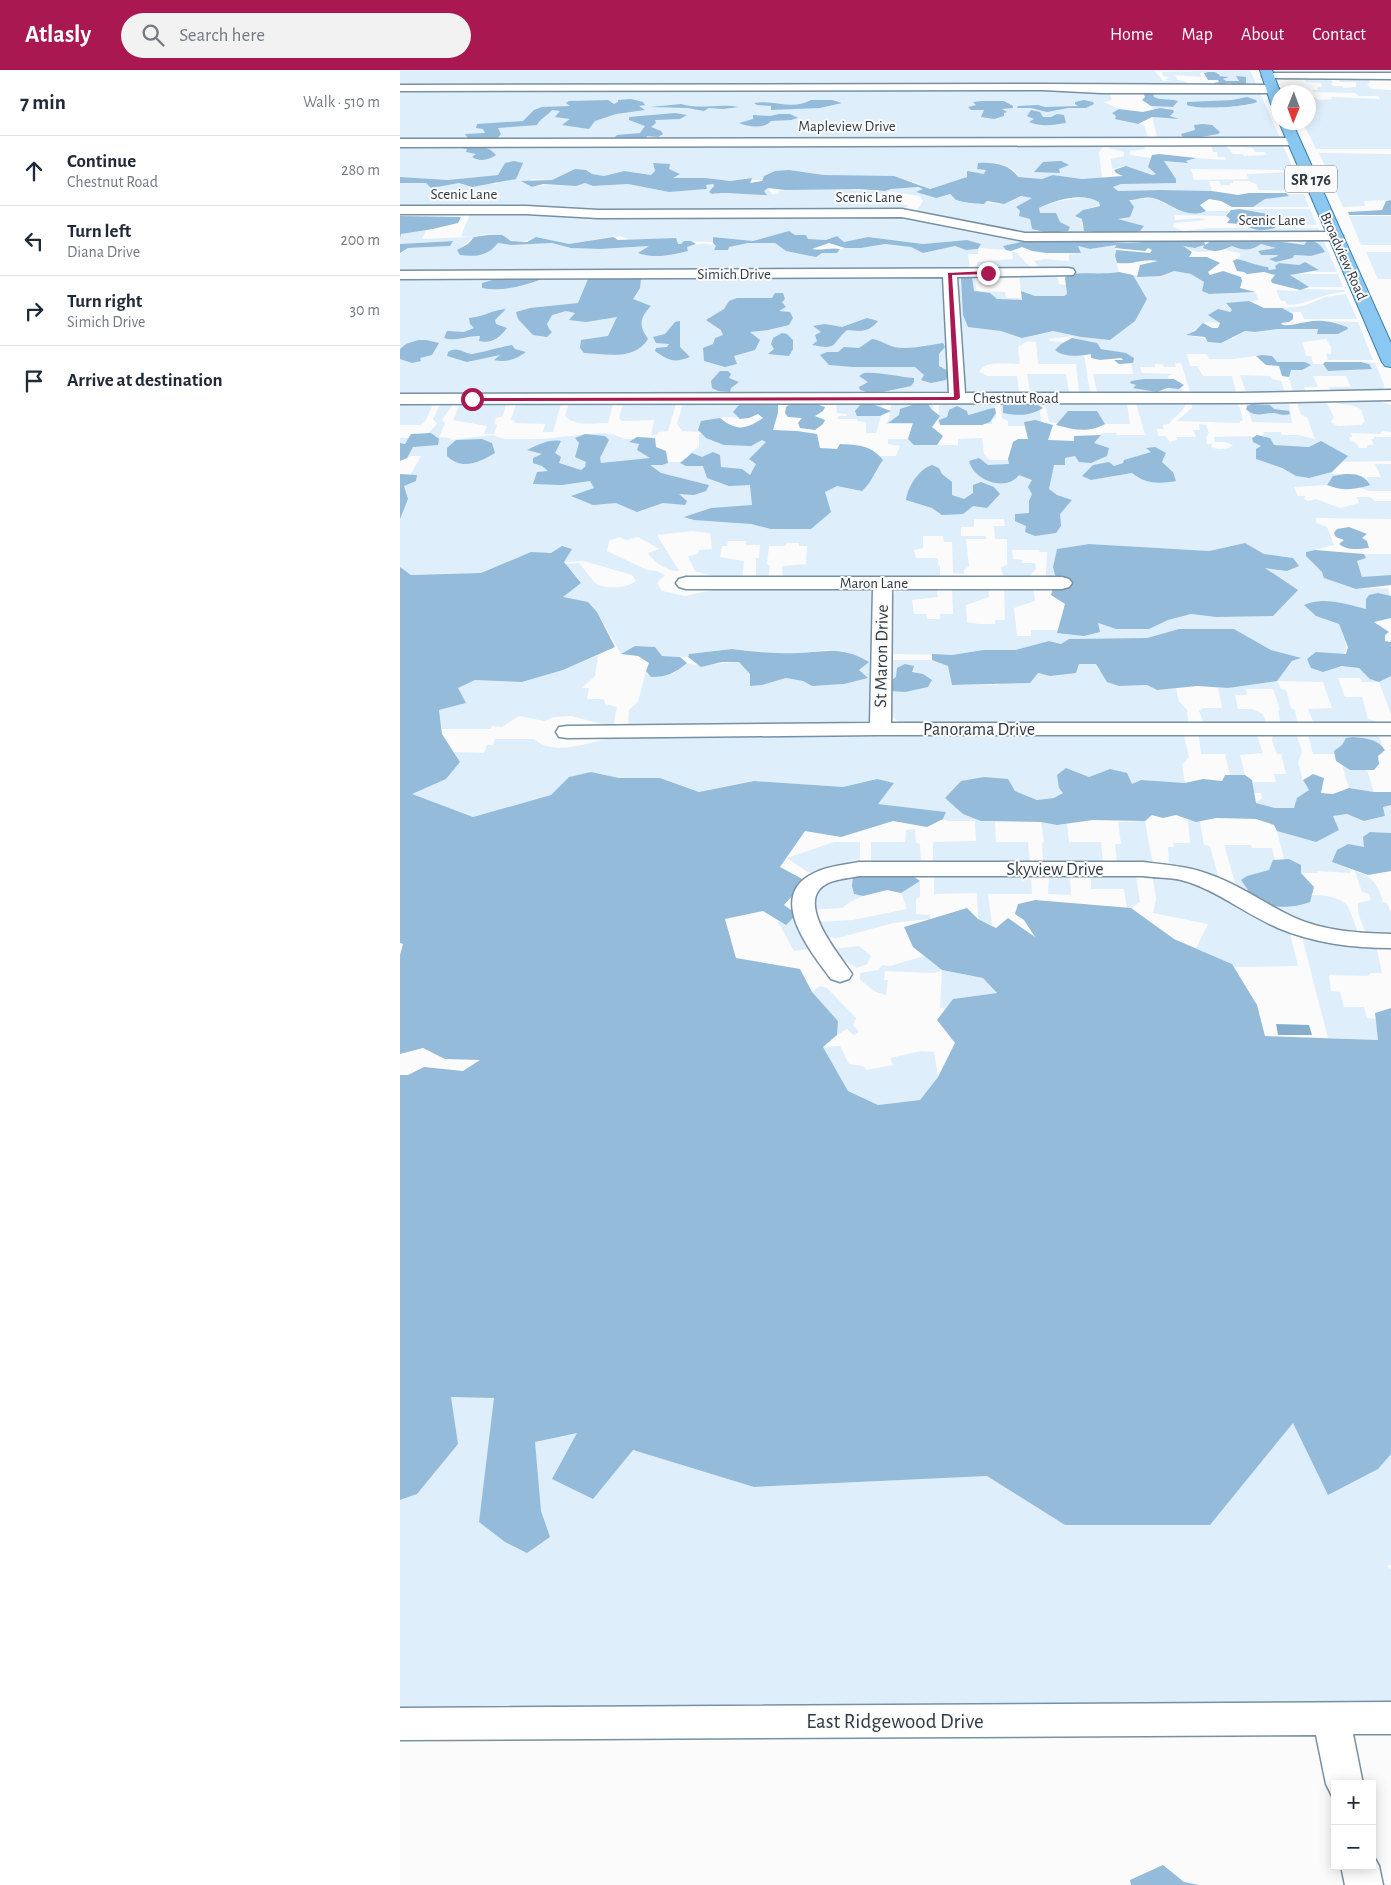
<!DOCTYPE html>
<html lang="en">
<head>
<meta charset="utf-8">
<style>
	:root { --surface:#fff; --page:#f2f2f3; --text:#1f2937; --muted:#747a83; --line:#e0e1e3; --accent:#a91851 }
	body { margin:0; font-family:"Alegreya Sans",sans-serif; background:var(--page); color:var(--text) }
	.controls { position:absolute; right:15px; bottom:15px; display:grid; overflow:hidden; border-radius:0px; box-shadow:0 2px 12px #0003 }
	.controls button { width:45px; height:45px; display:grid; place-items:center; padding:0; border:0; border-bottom:1px solid var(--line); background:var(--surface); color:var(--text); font:25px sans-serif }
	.compass { position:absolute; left:871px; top:15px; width:45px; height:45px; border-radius:50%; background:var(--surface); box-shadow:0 2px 12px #0003; rotate:181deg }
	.stop { position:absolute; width:15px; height:15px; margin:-11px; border:4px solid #a91851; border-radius:50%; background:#fff }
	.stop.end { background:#a91851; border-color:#fff; box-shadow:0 1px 5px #0008 }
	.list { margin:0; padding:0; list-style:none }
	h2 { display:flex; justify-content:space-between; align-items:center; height:65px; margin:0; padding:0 20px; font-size:21px }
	h2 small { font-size:16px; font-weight:400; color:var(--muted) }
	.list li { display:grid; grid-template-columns:32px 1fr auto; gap:15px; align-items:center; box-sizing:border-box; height:70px; padding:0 20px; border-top:1px solid var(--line) }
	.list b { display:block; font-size:19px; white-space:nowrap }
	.list p { margin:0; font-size:16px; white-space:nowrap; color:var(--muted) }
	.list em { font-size:16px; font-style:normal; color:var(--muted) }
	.icon { flex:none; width:28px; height:28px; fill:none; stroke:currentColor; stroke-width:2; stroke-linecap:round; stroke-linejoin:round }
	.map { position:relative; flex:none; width:991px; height:1815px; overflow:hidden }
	header { display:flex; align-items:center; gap:30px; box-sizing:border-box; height:70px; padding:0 25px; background:var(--accent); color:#fff }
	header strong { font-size:24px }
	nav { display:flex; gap:28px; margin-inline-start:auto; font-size:18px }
	.search { width:350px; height:45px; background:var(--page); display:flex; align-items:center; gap:12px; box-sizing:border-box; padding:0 18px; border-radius:28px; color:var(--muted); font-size:19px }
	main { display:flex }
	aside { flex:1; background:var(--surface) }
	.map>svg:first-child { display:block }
	.green { fill:#deeefb; fill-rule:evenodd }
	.forest { fill:#94bbda }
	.water { fill:#86adcb }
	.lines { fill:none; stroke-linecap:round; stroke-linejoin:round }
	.minor-casing { stroke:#7890a3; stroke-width:3 }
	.major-casing { stroke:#387fae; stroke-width:2 }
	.minor { fill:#fff; fill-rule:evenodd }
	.major { fill:#8bc8f1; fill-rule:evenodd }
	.route { fill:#a91851 }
	.labels { text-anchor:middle; stroke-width:4; stroke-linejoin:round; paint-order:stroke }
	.far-street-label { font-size:15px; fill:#303b43; stroke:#fbfbfb }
	.shield { fill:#fbfbfb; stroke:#6d757a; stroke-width:1 }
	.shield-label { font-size:16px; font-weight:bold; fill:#303b43 }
	.street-label { font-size:18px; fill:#303b43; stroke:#fbfbfb }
	.near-street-label { font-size:21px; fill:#303b43; stroke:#fbfbfb }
</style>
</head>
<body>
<header>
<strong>Atlasly</strong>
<div class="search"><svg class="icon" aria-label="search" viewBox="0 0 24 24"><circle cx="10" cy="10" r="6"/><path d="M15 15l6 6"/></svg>Search here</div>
<nav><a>Home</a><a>Map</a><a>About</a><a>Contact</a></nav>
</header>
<main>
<aside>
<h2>7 min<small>Walk · 510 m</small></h2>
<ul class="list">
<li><svg class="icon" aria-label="ahead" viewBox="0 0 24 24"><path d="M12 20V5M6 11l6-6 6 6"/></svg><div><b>Continue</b><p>Chestnut Road</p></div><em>280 m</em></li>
<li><svg class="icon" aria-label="left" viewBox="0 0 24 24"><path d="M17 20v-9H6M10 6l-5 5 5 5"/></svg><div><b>Turn left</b><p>Diana Drive</p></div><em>200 m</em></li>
<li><svg class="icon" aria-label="right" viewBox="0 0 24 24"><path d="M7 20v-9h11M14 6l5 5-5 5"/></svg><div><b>Turn right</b><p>Simich Drive</p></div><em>30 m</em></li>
<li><svg class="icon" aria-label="arrive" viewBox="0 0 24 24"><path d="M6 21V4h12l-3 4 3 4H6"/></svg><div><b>Arrive at destination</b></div></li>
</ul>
</aside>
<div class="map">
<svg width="991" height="1815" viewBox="0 0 991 1815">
	<rect width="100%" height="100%" fill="#fbfbfb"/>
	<!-- green -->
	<g class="green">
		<path d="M0,0H754L763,11H772L765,10L769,7L763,6L762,2H756L850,0L857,16L801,17L809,14L806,13L846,15V7C839,10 830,15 822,9L826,6H818L820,4L815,2L800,3L801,7L775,5L778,10L786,12L788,17L0,16Z"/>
		<path d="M904,8H930L933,12L931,13L933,16H942L943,18L956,17V12H940L938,8H968L970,12L967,15L972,19L991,20V79H916L903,53L908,52L909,24L919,30L932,29L931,27L980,29L978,26H959L955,23L914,22L912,20H918L917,17H922L921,13L906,12Z"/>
		<path d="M638,18L709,20L712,30L704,32L719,39L712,43L731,53L744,55L749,69L0,71V19Z"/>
		<path d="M753,21H859L880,68L758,70L752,47L770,49L771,44L768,38L754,40L751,36L773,37L772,29L762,31L754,27ZM847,27L850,35L812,38L791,36L787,32L832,30Z"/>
		<path d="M701,73L703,77L699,82L702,108L682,109L654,105L642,109L618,107L614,100L596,93L586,100L585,104L567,102L568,107L530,119L512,111L424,105L389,100L364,106L362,110H351V108L330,111L306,108H271L280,104L253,94L255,101L252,105L224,101L204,106L192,104L186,100L175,99L152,110L130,109L132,117C150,113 168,118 185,113L193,116L228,114L269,122L307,119L306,115L313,114L312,124H367L363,121L368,118L372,124H378L379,121C414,115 450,120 485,121C495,117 514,116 524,119L517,122L535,128L550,124L561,132L571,131L578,134C589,130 596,136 606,133C620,129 616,124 633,128L616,138L630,149L632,159L645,162V165H634L516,142L523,131L520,126L488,121V132L508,135L504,141L200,142L0,138V113H26L31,117L60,113L72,117L85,113L97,114L106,93L98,105L48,110L0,107V74Z"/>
		<path d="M707,73H743L745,79L730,81V85L751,88L748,97L757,104L751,105L726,96L712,99L711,89L724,86V82L708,78Z"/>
		<path d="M824,73L833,84H843L844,86L867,85L865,82H855L853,78L833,76L832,73L882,74L894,100L791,99L794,110L849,109L846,104L894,102L902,121L859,120L856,114L849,111H833V113H830V115H821L819,111H809L812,121L760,120L718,121L713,116L721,114L776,109L764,91L786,93L785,92L796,88L826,90L825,87H818L817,82H813L811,74Z"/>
		<path d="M919,83L991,84V130L964,131L965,136L943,137Z"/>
		<path d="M887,124H904L909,137H853L865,129L889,126Z"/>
		<path d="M692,128L699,132L700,135L683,140L675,146L682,149V157L744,156L715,148L729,130L753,128L765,134L801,143L806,141H829L825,146L774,145L775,150L800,148L807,150L774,153L773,157L783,161L809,158H851L864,161L875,158H918L920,162L910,164L649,165V163L668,161L640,143L639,138C657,130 673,128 692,128Z"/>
		<path d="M840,139H910L917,155L876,156V154L850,149L851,147H867L862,142Z"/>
		<path d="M71,142L493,145L645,169V171L636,172L630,170L604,176L606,180L579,178L581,174L567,170L523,174L469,167L444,172L437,166L426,170L408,169L406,165L353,171L314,167L313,172L284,171L281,174H278L275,168L229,170C217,160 182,175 167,174C157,173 147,169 136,167C112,180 101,159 76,166C70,168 63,177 57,181L98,173L111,175L152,173L171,178L200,179L252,176L263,186L288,181L287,177C296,174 307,172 317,176L314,179L347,173H375L386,181L422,183L436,182L445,178H461L485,174L511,177L523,183L555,176L566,180L578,179V184H568L570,201L0,203V183L8,178L50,176L52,171L0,174V164L26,160L22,169L70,167L61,166Z"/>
		<path d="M949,146H991V175H961Z"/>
		<path d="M913,168L923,169L937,202H914L918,200L905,192L899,195L879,193L875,196L876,199L869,200L868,197C857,196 848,191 837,189L840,187V183L824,180L832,176C843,181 851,181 861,174L877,178L859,182L861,185H877L879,186L870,189L876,192L893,188L894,185L911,186L925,182C922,174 917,172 908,170L904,175L894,171L848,170L829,172L812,170L808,171L803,177L811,181C801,183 792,182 783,177V175L795,178L804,175V171C784,169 763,169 742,172L649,171L648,169Z"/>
		<path d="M716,175L715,186L719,202L702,205L642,201L634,191L645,189L669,191V184L681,183L677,176L690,179Z"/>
		<path d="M612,182H616L631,198L577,199V192L613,189Z"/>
		<path d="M966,182H991V209H978Z"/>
		<path d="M774,201L791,204L804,212L802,221L809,224L855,222L859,230L826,234L832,240L830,242L818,240L809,245L820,253L806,252L787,265L808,269H832L845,261L855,262L878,259H918L938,264L947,260V257L936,252L925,251L958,252L973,290H928L926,284H931V277L926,269L902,272L906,286H911L913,294H923L928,301L960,300L969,294L961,292L975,293L985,317L977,321L931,322L929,317H951L946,306H913L918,317H904L906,322H893L889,308L890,300H902L910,295L905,292H877L862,285L833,289H809L807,284H787L790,296H797L803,306H832L836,322H790L781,293H775L776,297H764L763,294H755V297H740L742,303L774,304L768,306L769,309L731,311L736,315L734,318L757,322L781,317L782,322L780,325H700L697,322L693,304H733L731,294L733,293L711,281L672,268L674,266L649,269L650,271L664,272L661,274L678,286L684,285L690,322L688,325H682L679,322L676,294H638L636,272L628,271L618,277L620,294C607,294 585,290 579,302L587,306H617L619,322L616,325L571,324L563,318L555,209L557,208L575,206L576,221L605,222L606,228H621L623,245L653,261L681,267L710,270L747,229L733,205L761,206Z"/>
		<path d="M893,204H938L943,217H909L889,205Z"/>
		<path d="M619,205H657L659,214L666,215L667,224L664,226H635L621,221Z"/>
		<path d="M533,206L542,210L550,320L537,325L0,326V208Z"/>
		<path d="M901,219L944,220L945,222C925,222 907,235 887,235L885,231H881L876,220L897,221Z"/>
		<path d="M946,224L957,249H904L901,242H886L882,238L904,236L925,227Z"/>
		<path d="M627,304H666L669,322L666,325H633L630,322Z"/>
		<path d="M840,305L870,306L872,309L881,311L885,322H846Z"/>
		<path d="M884,330L889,333L892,353L852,352L846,333L847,331Z"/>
		<path d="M899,330C922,330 925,324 934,348L930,352L938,356L961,355L965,351C963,348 962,341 961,340C956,334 943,335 936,333L937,330H976L991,335V362L983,361L979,364L951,363L952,367H949L950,370L956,373L959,378H967V375H974L971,369H974V367H991V391L938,392L909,377L873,375L870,368L863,366L864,362H881L882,365H898L915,369L907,347L901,345L897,333Z"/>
		<path d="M529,331L533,335L534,354H486L489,349L491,334L494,332Z"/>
		<path d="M543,331L590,332L594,334L596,348L592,350V354H538L539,334Z"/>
		<path d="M647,331H723L727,334L730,354H663L649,352L645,333Z"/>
		<path d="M738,331L786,333C783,343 774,346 769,354L763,355L764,359H757L758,366H765L770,372L777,370L776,367H796L793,360H800L799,354L806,355L809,363L806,368L807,374H812L811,377C817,380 828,380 833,375L825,372H815L814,367L851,366L853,372L861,376L856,389L882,398L896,406L909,408L932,402L933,404H945L933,406L927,415L894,417L898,426H905L904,429L908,431L916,429L940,438L959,433L957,427H970L975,431H991V449L916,448V453L927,457L934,475L906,482V486L922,502L956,519L988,518L990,526L978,523L966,539C947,534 922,526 904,535L916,546L939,554C951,586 949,581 923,602C934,599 948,592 959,598C967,602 969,609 979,612H962L960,608H938L945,627H962L968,649L976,651L974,656H915L908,639L932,638L923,612L877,611L881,619L886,620L891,638L895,640L898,657L881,656L878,641L880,639L873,619H846L847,625H835L838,639H852L863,644L867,656H805L799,641L802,638H822L818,618H828L889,597L892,591L900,589L871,580L834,559H779L747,568L669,569L661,574L649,571L615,580H583L552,585L491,584V526L496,521L503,522L501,519L536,517L538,527L512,530L514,544H526L527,549H540V544H553L552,517H586L589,521V527L566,535L567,552L579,554H595V550H605L604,517H629L634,521L635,531L614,538L617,566H631V560H658L657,563L697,553L716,559H749L767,550L791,544L816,547L873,504L864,497L893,488L864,484L845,473L809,481L689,474L657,479L653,497L656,509H650L646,506L647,482H640L639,480H612L613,489L622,490V493H635L636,499L627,509H604L601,497L607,495V469H595L594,456H605L604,449H574V457H561V466H586V469H566L569,496L564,500V504L553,503L552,472H544L543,466H523V478L514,480L516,488H538V494L540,496V509H383L382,496L406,494L407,476H399V473H387L385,476H369L367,494L370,496L368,509H356V488H359L360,475H346V471H328L327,476H322L320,487L344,491L342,509L320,508L295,501L288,486L298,484L299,480L312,479L310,463L292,461L257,465L279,501C269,502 253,492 248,483L260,479L238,467L226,470L220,467L209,471L207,481L247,500L257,501L265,505L257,513L262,521L285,526L331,516L464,518L473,523L474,646L469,652L459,656L228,657L229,640L238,632L246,601L251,607L274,603L287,593C305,598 321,592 339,592L362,615L386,608L403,611L412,616L444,614L467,608L459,600L428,580L399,583H361L332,579L289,584L288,587L262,586L255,577L235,576L221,584L197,542L163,527L181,512L165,494L179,493C183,497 193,512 197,514C209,520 226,518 236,511L232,505L184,491L164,492L131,482L81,503L11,505L0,497V439L4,416L21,386H11L0,389V368C16,368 28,368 37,353L33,349C38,339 39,332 51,332L53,334L42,350L45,353L39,367L50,368L51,370L92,365L104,369H141L200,363L212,364L225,369H247L264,392H287L290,383L299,377V364H369L421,386H496L500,376L488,374V369H508L514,375H558V369L582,368L584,384L590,390H647L650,410L653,395L665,388L675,386L703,363H716L717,365H745L736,333ZM746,379L766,383L762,392L773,401L738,408L732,403L691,410L708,392L714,396L723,393L725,390L752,382Z"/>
		<path d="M834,331L840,338L843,350L840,351V353L777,351L792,338V333Z"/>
		<path d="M0,332H31L33,334L26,350L20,355H0Z"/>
		<path d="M64,332H103L106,334L103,346L96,348L94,354L97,355L94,364H84L87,356L53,350L60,334Z"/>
		<path d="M120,332H158L161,334L153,362H143L145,354L114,353L115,350H111L116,334Z"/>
		<path d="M172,332H210L213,334L208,353C194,353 176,357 165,346L169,334Z"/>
		<path d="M227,332H274L276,334L268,361L259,362L257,365L251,366L254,350L222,351L219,348L223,334Z"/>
		<path d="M287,332H345L350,336L347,348L324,347L307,351L304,362L282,361L277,354L283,334Z"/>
		<path d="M439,332H479L482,334L481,346L476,363H466V352L457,351V349H438V346H447L446,344L437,343L436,334Z"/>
		<path d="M600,333H639L642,356H608V351L602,348Z"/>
		<path d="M975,394H991V421H970L960,418L969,415L967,407H981Z"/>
		<path d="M964,484H991V505L962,508L957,491L966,488Z"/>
		<path d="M198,585L195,606L182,618H189L187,629H204L205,634L217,637L213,657L171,646L154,647L144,651L119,646L102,657L92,656L91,659H42L39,640L66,633L57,618L75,610L122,612L163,600Z"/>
		<path d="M492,590H532L548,596L553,615H596L638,603L650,606L679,594H696L699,600L719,616L747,615L757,620L776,618L779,631L787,640L789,657L504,655L491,646Z"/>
		<path d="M991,606V644L979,612Z"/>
		<path d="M873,665L897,666L902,682L898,693L903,710L909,720L894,738H875L856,733L862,728L861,723H854L853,712H876L874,704H886L881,684H877L872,671Z"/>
		<path d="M908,665L978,666L981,671L983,684H913Z"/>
		<path d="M784,666L789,687L782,695L785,713L741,710L732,714L710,699L689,707L666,698L663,723L654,728L637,730L615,721L561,711L545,728L581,751L595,752L596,772H628L630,792L627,794L533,793V772L576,771L575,751H548L543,749L546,742L478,734L493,713L477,709L443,717L354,711L299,722L260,708H219L191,702L169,707L151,725L73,747L11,724L46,709L60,692L54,682L84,683L87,675H93L95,669H134C157,689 193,669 220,667Z"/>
		<path d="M799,666H857L863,683L840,685L845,705H830L825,684H801Z"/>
		<path d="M942,695L950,700H967L974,722L949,718Z"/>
		<path d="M991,735V763L970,762L964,777L933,792L949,799L951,803L917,801L918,803H901L889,789H884L877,761L916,772L933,746L947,744L965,751L985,746L983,736Z"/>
		<path d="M788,749L800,751L804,775L810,776L818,806L815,809L769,796L768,777H774L773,773H790Z"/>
		<path d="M745,751L753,795L717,793L715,774H721L718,752Z"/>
		<path d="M641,752L657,755L667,754L669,772H701L703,793L643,792L642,774L644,772Z"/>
		<path d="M515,759L516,773L520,774L521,793H471V772H505L506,760Z"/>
		<path d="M434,772H460V793L418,805L406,801L387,788Z"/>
		<path d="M824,775H851L852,778H872L875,790H873L869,800L847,806L850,827L837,819Z"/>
		<path d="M955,801C973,807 977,813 983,831H980L987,833L991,843V868L969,867C963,858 957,844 958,833L971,830L969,824L962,822Z"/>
		<path d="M534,803L631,804L632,824H588L592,855L578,849L577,823L534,824Z"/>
		<path d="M694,803L736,806L740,832L731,838H727L724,819H691V807Z"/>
		<path d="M649,804H666L670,807L671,825L648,824Z"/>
		<path d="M755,805C803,808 847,838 889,859L898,896L833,897L832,894L796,878L808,854L753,843L756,829L753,809Z"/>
		<path d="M453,806L454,824L463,826L450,832L442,838L411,840C415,814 430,812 453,806Z"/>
		<path d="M520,811V827L516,829V844L530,845V849L493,853L438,868L425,867L418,852L453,850L507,839L501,823Z"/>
		<path d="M906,825C918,825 941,825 948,837C952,844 954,853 957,860L954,865C927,859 894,856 873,837Z"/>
		<path d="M396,849L412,878L394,881L378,852Z"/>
		<path d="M908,865L973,877L977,880L982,903H971L967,906L929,905L931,921L940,922L944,937H964L967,948L976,949L978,970L928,968L902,867Z"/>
		<path d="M459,876L471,886L467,894L457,898L441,889L433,879Z"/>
		<path d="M524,886L542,900L583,908L597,923L553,929L546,938H540L542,900L535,903L485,901L484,910H488L486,925L476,922L460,910V903L478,900L482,895L490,896Z"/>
		<path d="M420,916L427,918L456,948L453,955L459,962L454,965L447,959L437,965L438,951L412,922Z"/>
		<path d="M440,976L449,994L463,996L466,1000L493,995L490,988L521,981L534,982L538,1007L520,1030L478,1035L448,1021L423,977Z"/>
		<path d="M51,1327L95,1328L178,1363L354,1417L587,1406L665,1455H810L893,1353L977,1399L991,1384V1495L986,1496L991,1499V1639L0,1644V1430L17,1424Z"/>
	</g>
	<!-- forest -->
	<g class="forest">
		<path d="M808,2H815L820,5L819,6L829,7L823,9L826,11H839L836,6L846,7V15L836,16L830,13L816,15L814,13L819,12L818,10H808L804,3Z"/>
		<path d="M742,20L753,21L754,27C763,31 769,28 778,31L773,37L751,36L742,30L745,27Z"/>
		<path d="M847,27L856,30L857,32C845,37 799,40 787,35V32L832,30Z"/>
		<path d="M231,29L243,32L245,35L239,36L245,40L216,44L195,51L189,59L162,55L170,49L155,47L160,41L152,40C147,46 141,48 137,55L98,58L101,64L95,71L69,70L65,64L85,63L83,59L76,58L77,54L123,51L134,40L142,37L170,36L166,33L169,31L208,30L214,34L218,32V30Z"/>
		<path d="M411,30H432L442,33L420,38L371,40V36L357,35L354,33C375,29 391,41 411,30Z"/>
		<path d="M684,30L693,32L694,34L686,38H668L647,42L631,38H617L618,36L638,35L645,37L678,36L675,34V32Z"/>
		<path d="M582,31H604L613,36V38L602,39L607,42L604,43V46L594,49L581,47L584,40H571L568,37L576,35L573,32Z"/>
		<path d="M281,34C300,40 320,33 339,37L323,39L309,38L304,41L288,38L250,37Z"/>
		<path d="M760,38L773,40L774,42L770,46L779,49L752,47L738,54L715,49L716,46L712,43L719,39L743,42Z"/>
		<path d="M631,40L640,42L643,47H651L657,44L664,45L666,53C652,55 642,57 629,52L634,49L627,46Z"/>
		<path d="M275,43L287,45L280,49L255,50L256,53L251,57L261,61L263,64L258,67L247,66L246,70H212L217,65L240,63L245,56L229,50V47Z"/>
		<path d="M379,44H390L398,48L391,50L371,51C364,59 349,57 339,53L353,49V45L370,46Z"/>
		<path d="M803,54L812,55L820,62L818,64L801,67V70H789L782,66L781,64L795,60L794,55Z"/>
		<path d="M53,76C68,76 86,72 96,85C89,90 80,92 72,87L76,84L66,82L67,79Z"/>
		<path d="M759,84L796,88L786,91L788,93L764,91L776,109V113L721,114L713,117L718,121L760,120L812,121L838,125L849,123H886L889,126L865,129L853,137H832L821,131L809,129L800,135L806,141C786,150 771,133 753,128C747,126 736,130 729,130L734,137L730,147L718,149L744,156L740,161L726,164L684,161L682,149L675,146L683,140L700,136L699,132C681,122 656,130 639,138L640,143H656L660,152L670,157L668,161L649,163L632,159L630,149L619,146L620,141L616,137L632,128L621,126L604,134L587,131L584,134C580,134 557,132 555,129C553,127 552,125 550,124L536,128L516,122L523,119L518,117L491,119L485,121L458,119L385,120L368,118L364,121L367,125C351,125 326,122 312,124L309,122L314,116L313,114L306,115L307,119L269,122L228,114L193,116L185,113L176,116L143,114L132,117L121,111L152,110L175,99L186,100L192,104L204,106L224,101L251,105L255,101L253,93L270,94L269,99L280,104L273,108H306L330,111L352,108L350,113L362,111L364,106L375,101L389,100L424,105L494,106L530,119L567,107V101L584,104L586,100L577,99L578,93C592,92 610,94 618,107L642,109L653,105L682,109L723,106L716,103L714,100L726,96L752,105L756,104L748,97L752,85Z"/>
		<path d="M114,91L123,93L116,109L72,117L59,113L31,118L26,113H0V107L48,110L98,105L105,93Z"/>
		<path d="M661,91L669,95L659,99L660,103L634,102L643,92Z"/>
		<path d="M991,130V145H949L948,142L982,140L986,131Z"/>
		<path d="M840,139L868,144L867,147H851L850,149L877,154L875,158C865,161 855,162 846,155C840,150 846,152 839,151V154L827,153L830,149L826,146L831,140Z"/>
		<path d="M0,146L61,147L58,153L33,159L1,164L0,168Z"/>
		<path d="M389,161L395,165H406L408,169L426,170L437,166L444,172L468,167L523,174L567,170L581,174L578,179L566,180L555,176L523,183L511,177L485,174L461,178H445L429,173L412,179C422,181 430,177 440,179L437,183H422L416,187L386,181L375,173H348L329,177L328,180H314L316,176L313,173V167L353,171Z"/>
		<path d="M88,165H102L111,171L127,172L136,167L169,174L213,167L218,170L276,168L278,174H281L284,171H291L296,174L287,177L288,181C271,185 255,189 238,183L249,176L200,179L171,178L152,173L111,175L98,173C88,186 76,187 60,185L57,180L68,174L74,167Z"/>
		<path d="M630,170C637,172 682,173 688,171C706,171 725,174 743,172C763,170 783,169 804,171L805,175L812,170C842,174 874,168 904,175L908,170C917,172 921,174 925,182L911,186L894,185L893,188L876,192L869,189L878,186L877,185H861L858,181L876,178L861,174C851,181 843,181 832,176C821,181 815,183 803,178L804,175L795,178L783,176L792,182L789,187H807L820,193L808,202L810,205L823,201L841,207L842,211L840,218L855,222L809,224L802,221L804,212L791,204L774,201L761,206L737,207L740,195L758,191C744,188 733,195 717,193L715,186L716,180L750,183L752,180L748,178L745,181L715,178L716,175L690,179L678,176L681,183H646L632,181L622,177L611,181L606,180L603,176Z"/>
		<path d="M53,171L50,176L8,178L0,183V174Z"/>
		<path d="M837,189C848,191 857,196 868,197L869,200L876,199L875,196L879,193L899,195L905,192L919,200L890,205L909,217L900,220L872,213L871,210L875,205L864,202L847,204L844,202L837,201L833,191Z"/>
		<path d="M719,202L733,205L747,229L735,251L710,270L681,267L653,261L622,268L601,261L568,257L563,245L561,208L572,207L574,221L590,223L597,229L622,230L621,221L635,226H664L667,224L665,208L667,204C684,202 701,205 719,202Z"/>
		<path d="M135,206L142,209C123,216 102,222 82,218V213L96,209Z"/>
		<path d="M199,207L241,208L240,218L233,229L251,236C239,248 239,256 248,269C234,291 207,284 184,283L180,278L181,270L208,266L217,247L186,252L169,250L175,243L166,241L152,245L147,254L149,259L152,262L147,267L133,265L118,249L116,242L130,238L178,233L188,209Z"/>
		<path d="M375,223H383L385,229L382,232L386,237L379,241L390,242L393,248L389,255L368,260L350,262L360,270L355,280L334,286L337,294L325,297L304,291L303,278L313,274L315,268L323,265L321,260L306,250L324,239L329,231L337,228H372Z"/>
		<path d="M849,231L864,238H882L893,244V249L889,252L881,253L883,255C892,256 898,253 907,252C920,249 935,252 947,257L948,259L938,264H917L918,259H878L855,262L845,261L821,273L808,272L805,267L786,265L795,261L803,253L812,258H818L820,253L808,245L818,239L830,242L832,240L826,233Z"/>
		<path d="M106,239L95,250L96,254L107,258C99,268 92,274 79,271L80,266C69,265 55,272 44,268L47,261L64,262L74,258L70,254L69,248C84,247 91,240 106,239Z"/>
		<path d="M467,248L478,251C468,263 461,261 447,260C430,275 439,280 412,275L417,271L415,265L421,262L413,256L425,254L442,257Z"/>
		<path d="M280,251V277L290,287C274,293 269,291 255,281L256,278L267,277L269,274L256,273L253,267L265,264L275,252Z"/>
		<path d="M382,263L387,264L393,270V279L389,286L368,284L374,279L371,274L373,268Z"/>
		<path d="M672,268L697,273L701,279L726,283L734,288L733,293L719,294L714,290H723L721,288L700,290L691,288V284C680,286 664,288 655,280L661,274Z"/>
		<path d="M472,269C481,270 486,275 494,277C510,280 528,275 543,273L545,277L539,284V296L550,302L546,310L531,313L521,310L524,305L515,297H453L429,295L420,285L427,282H438L444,277L459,278Z"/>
		<path d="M18,270H26L39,273L32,285L20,288L21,291L12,293L0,289V279L6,274Z"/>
		<path d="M112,275L115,279L126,282C116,289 107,293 94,290L100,285L67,292L47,286L48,282C56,276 62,282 71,284C73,285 105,276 112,275Z"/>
		<path d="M862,285L872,286L877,292H905L911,295L902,300H891L889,307L882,306L879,296L866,295L856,286Z"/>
		<path d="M925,292H961L969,294L972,299L928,301L923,294Z"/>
		<path d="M320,301H328L331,304L329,308L339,312L331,318L330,322L318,321L312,318L311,311Z"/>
		<path d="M464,303C482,302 497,307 514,308V312L511,316L473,324L460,320L459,317L468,312L459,306Z"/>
		<path d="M744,309H774L784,315L779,319L767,318L757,322L733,318L736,315L730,313L731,311Z"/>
		<path d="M607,331H631L643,338C630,346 619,346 603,343V335Z"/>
		<path d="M518,333L528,334L531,339L540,346L532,357L543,366L537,375H514L508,369L513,353H488L499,345L500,339Z"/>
		<path d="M362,334H378V343L373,360L397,361L417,364L420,378L437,379L440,374C458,375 471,375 483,390C475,401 472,412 462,421L437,416L425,422L431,442L411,459H371L351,454L294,450L284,447L311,438L352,435L350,415L329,416L307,408L303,396H286L280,393L292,383L302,387L313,382L320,385L321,397L342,399L350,405L356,394L349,389L366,372L362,370L351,376L324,375L306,368L298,360L301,351L320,348C336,361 345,360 363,348L358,344L349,348L340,349L333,342L339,335Z"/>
		<path d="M390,334H416L425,337L423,341L415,346L425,350L423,354L415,360L400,358L398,353L402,348L388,347L385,343L386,337Z"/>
		<path d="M461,334H472L491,341L480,346H457L455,341Z"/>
		<path d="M852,334L870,335L874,339L889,341L890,344C883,346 880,344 874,343C863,343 855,348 846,339L847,336Z"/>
		<path d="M557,336L567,341L568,345C578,343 585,339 595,338L596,343L590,352L582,355H540L539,350L547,347L549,340Z"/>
		<path d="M668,341H697L705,354C688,363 675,360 656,355Z"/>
		<path d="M635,350L653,355L648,370L674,371V366L701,365L694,373L709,378L707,386L691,393L679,392L675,386L665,388V395H654L649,419L657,425L672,430L660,444L661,456L656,463L635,466L625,462L626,456L615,451V444L629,443V431L632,424L628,417L632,410L619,405C606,422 574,411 569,391L579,388L588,395L609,394L608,389L613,372L618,369H628L624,352Z"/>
		<path d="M31,363L39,369L38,375L13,377L7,388L0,391V373L5,374L11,364Z"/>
		<path d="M185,364L205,366L209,370L200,388L201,393L250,388L237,380L239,374L229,372L237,367L255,368L256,377L266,381L268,393L262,395H250L261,403L309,415L306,421L294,425L279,424L287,431L285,435L263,433L237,442L216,433L193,435L171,426L194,418L190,411L162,415L133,414L137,402L148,401L142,396L133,393V388L142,384L127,380C138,375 149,369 161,371L155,383L161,387L159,393L181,400L185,397L186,392L175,387L179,373L175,368Z"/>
		<path d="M857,365L870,368L874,375L909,377L921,371L948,386L932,402L909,408L896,406L882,398L856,389V379L861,376L853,372L852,368Z"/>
		<path d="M82,369L92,373L95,383C80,392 62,401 47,386V378L56,370Z"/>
		<path d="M755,377L766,383L762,392L773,402L776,411C759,414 745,414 732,403L691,410L682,406L693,395L709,392L714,396L723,393L724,390L751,382L746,378Z"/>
		<path d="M532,395L539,398L542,404L552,412V425L564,429L573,423V415L581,412L594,417L600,424L587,438L573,436L563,444L542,445L532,438L506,430C508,416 519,399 532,395Z"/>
		<path d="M0,404L17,405L16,411L4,416L8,429L0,449Z"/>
		<path d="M945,404C955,404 964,404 970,415C955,420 941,421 927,415L933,406Z"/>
		<path d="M949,457L967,464L962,468L967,471L969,478C958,479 948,481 939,474L944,470L936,467L934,463L937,459Z"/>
		<path d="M845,473L864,484L893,488L899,496L887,501L865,498L898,520L873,546L816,547L791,544L768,550L749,559H716L698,553L700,562L684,566L657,563L665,534L651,525L656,509L653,497L657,479L689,474L809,481Z"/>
		<path d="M162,476L172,479L164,492L181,513L163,527L188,532L197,542L215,577L163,600L122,612L75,610L58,618L66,633L39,640L42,664L60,692L46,709L12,724L73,747L151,725L169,707L191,702L219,708H260L299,722L354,711L443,717L477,709L494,713L478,734L546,742L543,749L527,757L493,751L441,767L405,761L380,797L406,811L384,835L397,844L386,855L363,841L325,849L336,888L400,899L412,922L438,951L437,965L423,977L448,1021L478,1035L520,1030L538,1007L555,973L537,950L553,929L597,923L583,908L542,900L513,877L504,857L567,838L578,849L596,858L608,848L635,867L624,850L615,844L618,834L635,830L731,838L774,869L832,894L857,935L865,966L978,970L975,943L991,938V1384L978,1399L928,1425L893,1353L810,1455H665L587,1406L354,1417L233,1380L193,1429L152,1409L177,1363L135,1372L141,1441L150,1467L127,1483L105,1472L79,1452L94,1328L51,1327L58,1374L17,1424L0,1430V1005H8L24,997L63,1001L80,990L45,989L23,978L0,984V885L3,874L0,873V497L11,505L81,503L131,482L151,483Z"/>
		<path d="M915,480L964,484L966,488L957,491L962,507L991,505V515L956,519L924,508L922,502L906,486V482Z"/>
		<path d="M978,523L991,526V548L974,552L989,562L985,565V571L991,572V606L979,612L970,609L959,598L942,596L923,602L911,598L907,589L916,582L946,584L948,577L939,554L916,546L904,535C922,526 947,534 966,539V529L969,525Z"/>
		<path d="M779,559H834L871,580L901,588L892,591L877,611L828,618L797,616L757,620L747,615L719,616L707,612L696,594H679L676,603L650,606L638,603L630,613L552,615L548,596L532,590V584L552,585L583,580H615L649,571L661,574L669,569L747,568Z"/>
		<path d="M235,576L255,577L262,586L280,587L287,593C275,603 267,607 251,607L246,601L249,593L238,586L221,584Z"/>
		<path d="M332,579C354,582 376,584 398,583C426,582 442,576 469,592L459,600L468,608L444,614L412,616L403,611L386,608L362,615L350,616V604L339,592H322L301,597L288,587L289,584Z"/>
		<path d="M505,594L514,596L512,602L523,604L532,610L528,617L505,622L490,621L489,612L496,607L497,598Z"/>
		<path d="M953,667C965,668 978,669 985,680L978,686L979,694L974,700H950L936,691L934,681L942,675L946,668Z"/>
		<path d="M666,698L689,707L710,699L727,703L732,714L741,710L785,713L803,709L822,711L825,705H845L852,710L856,733L875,738H894L897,728L909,720L903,710L913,704L924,708L921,723L933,724L949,718L974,722H991V735L983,737L985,746L964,751L947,744L933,746L939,760L916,772L877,761L874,755L856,749L816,748L796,752L776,745L763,748L752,745L745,751L693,750L657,755L641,752L581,751L563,744L545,728L561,711L584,707L608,709L615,721L637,730L654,728L663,723L659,718L657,705Z"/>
		<path d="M970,762L991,763V801L968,805L932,792L937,780L948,774L964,777L963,767Z"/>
		<path d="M889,789L901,795V803L914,817L910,832C887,840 873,837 851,831L848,820L841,810L847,806L869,800L873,790Z"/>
		<path d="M453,806H513L520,811L501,823L487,820L463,826L454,824L452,816Z"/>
		<path d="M763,1795L784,1812L799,1815H731L730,1810Z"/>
	</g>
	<!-- water -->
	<path class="water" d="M876,954L909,955L912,965H878Z"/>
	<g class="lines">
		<defs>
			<g id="minor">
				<path d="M868,3H991V9L864,8L862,6Z"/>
				<path d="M643,14L873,15L879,19L873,23H701L643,20L0,21V15Z"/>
				<path d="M894,68L900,72L898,75L0,77V69Z"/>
				<path d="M0,136H126L198,140L502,139L625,163L936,162L943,166L936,170L625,171L502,147L198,148L126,144H0Z"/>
				<path d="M668,198L673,199L675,202L673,205L557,207L565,323H841L991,320V330L841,333L0,334V324L549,323L543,207L0,209V201Z"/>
				<path d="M286,507H662L669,509L672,513L669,517L662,519H492L491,653H991V665H480L167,668L159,667L156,662L159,657L167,656L470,653L473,519H286L279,517L276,513L279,509Z"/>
				<path d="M459,792H743C766,795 789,796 811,805C840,815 865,834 893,847C924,861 958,863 991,864V878C953,878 914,873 878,858C845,844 816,819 781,810C769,807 756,808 743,806H459C446,809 428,809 419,820C402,842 441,887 452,904L449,909L440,912L431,909C411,882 365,826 414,803C428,796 444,795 459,792Z"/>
				<path d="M991,1632V1664H953L963,1714H935V1727L932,1726L926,1714L916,1665L0,1670V1638Z"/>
				<path d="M972,1783L979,1796L983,1815H945L941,1796H972Z"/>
			</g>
			<g id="major">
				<path d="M860,0H872L880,22H878V38L873,37L871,34Z"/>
				<path d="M879,52H892L991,273V297L985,296L982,292Z"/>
			</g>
		</defs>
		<!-- minor casing -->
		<use href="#minor" class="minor-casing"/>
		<!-- major casing -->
		<use href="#major" class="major-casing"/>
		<!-- minor -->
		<use href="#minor" class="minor"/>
		<!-- major -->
		<use href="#major" class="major"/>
	</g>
	<!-- route -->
	<path class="route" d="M588,201L590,204L552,205L560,328L557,330L72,331L70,329L72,328L554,327L548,203Z"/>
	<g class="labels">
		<!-- far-street labels -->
		<g class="far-street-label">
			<text x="447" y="61">Mapleview Drive</text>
			<text x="64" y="129">Scenic Lane</text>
			<text x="469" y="132">Scenic Lane</text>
			<text x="872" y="155">Scenic Lane</text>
			<text transform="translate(944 186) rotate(66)" y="5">Broadview Road</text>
			<text x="334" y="209">Simich Drive</text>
			<text x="616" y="333">Chestnut Road</text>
			<text x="474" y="518">Maron Lane</text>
		</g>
		<!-- shield labels -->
		<rect class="shield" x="885" y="95.5" width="52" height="27" rx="4"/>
		<g class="shield-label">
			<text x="911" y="115">SR 176</text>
		</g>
		<!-- street labels -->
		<g class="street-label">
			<text transform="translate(481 586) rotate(-89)" y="6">St Maron Drive</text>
			<text x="579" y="665">Panorama Drive</text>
			<text x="655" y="805">Skyview Drive</text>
		</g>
		<!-- near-street labels -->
		<g class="near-street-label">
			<text x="495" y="1658">East Ridgewood Drive</text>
		</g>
	</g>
</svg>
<div class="controls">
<button>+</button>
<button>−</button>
</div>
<svg class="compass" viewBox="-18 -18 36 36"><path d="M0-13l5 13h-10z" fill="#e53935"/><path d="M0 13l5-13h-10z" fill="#747a83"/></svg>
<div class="stop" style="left:72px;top:329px"></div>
<div class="stop end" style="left:588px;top:203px"></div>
</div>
</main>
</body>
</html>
